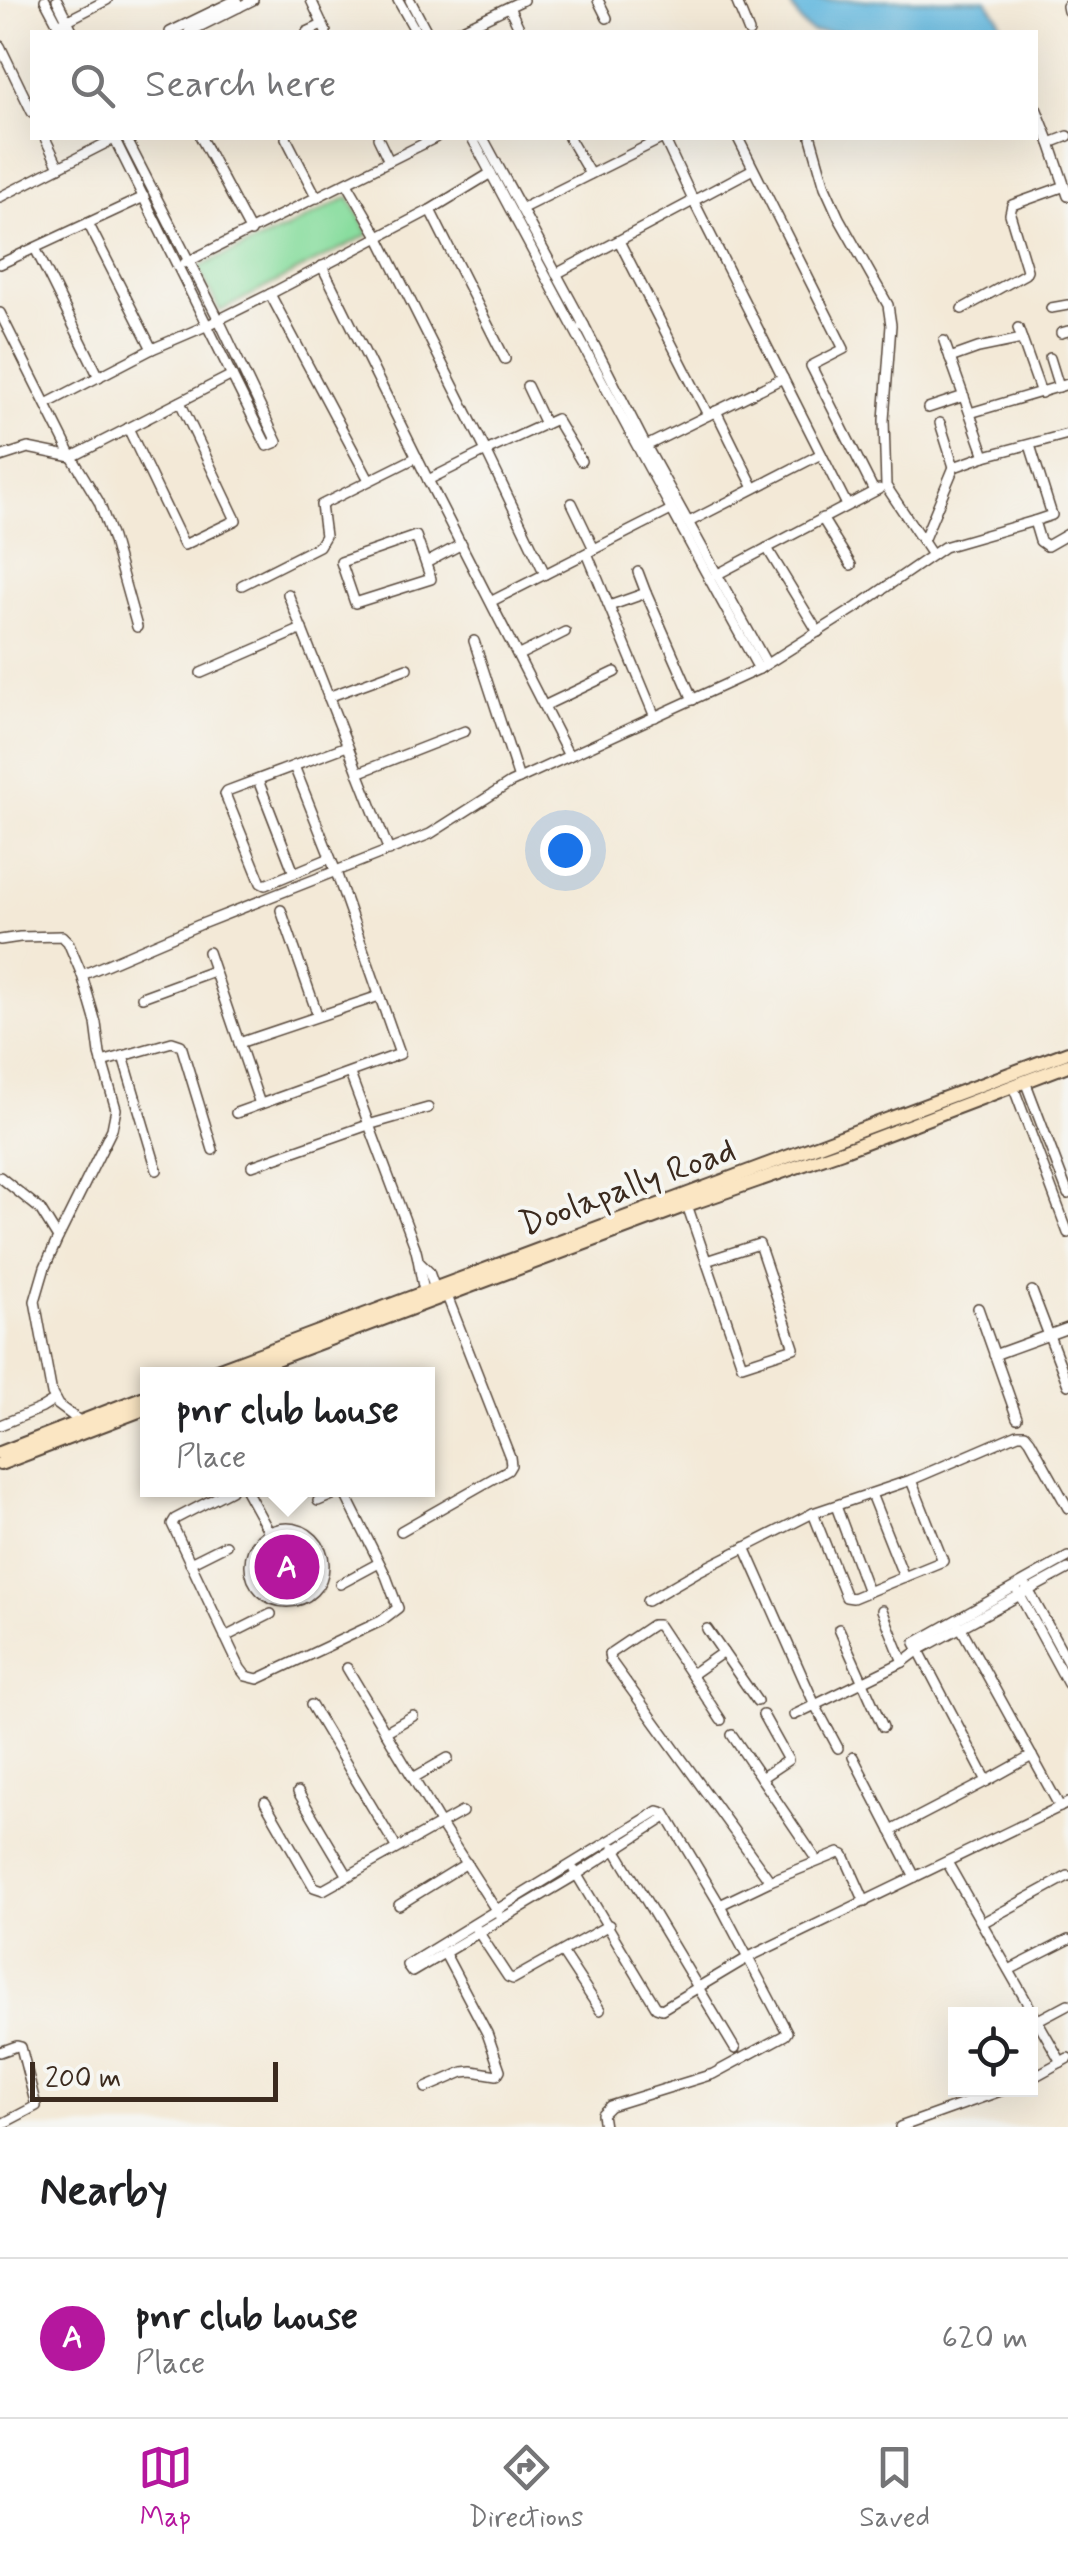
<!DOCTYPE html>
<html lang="en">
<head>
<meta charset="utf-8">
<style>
	:root { --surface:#fff; --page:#f6f6f6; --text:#202124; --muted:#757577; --line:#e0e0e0; --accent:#b5179e }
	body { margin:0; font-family:Mynerve,sans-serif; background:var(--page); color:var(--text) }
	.controls { position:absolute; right:30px; bottom:30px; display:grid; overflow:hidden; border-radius:0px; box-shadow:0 10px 40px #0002 }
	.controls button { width:90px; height:90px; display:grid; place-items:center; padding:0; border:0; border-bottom:2px solid var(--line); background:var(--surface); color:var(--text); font:50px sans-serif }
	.scale { position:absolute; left:30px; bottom:25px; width:248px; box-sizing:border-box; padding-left:10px; border:5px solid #3b2a1e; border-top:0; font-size:28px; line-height:35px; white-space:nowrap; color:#3b2a1e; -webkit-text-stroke:8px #f6f6f2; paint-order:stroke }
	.you { position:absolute; left:565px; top:850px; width:35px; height:35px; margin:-25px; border:8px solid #fff; border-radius:50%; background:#1a73e8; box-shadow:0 0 0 15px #1a73e833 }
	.badge { display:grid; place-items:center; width:65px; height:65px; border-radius:50%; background:var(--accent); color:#fff; font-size:32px; font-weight:700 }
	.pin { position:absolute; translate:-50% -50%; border:5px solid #fff; box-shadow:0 2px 10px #0006 }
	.popup { position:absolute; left:140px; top:1367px; width:295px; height:130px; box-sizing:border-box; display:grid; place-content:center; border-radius:0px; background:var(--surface); filter:drop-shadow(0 2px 8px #0005); font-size:32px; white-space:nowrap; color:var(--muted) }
	.popup b { font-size:38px; color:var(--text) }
	.popup::after { content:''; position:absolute; left:50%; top:100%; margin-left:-20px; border:20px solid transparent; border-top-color:var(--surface) }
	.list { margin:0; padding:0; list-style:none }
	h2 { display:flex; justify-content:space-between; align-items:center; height:130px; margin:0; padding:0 40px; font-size:42px }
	h2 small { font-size:32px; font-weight:400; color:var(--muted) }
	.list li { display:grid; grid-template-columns:65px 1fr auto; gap:30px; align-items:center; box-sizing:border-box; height:160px; padding:0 40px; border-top:2px solid var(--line) }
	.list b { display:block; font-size:38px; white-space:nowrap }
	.list p { margin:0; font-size:32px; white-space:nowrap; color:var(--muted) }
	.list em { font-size:32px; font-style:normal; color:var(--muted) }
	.icon { flex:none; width:55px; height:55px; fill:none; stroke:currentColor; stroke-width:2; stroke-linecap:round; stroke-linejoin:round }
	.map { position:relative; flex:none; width:1068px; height:2127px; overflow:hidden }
	.search { position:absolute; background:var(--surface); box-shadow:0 10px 40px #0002; left:30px; right:30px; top:30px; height:110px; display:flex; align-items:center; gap:25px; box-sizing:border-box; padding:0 35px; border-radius:0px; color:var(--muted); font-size:38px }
	.sheet { height:290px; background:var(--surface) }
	nav { display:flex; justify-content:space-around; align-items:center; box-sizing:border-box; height:140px; border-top:2px solid var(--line); background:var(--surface); font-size:28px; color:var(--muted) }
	nav a { display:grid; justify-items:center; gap:5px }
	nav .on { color:var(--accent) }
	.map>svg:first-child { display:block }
	.green { fill:#89dd9f; stroke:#62845e; stroke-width:2.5 }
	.water { fill:#62b8df; stroke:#4e717e; stroke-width:2.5 }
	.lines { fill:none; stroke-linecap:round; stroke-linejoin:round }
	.street-casing { stroke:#57473a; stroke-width:12 }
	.secondary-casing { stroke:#57473a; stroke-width:16 }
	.street { stroke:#fff; stroke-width:9 }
	.secondary { stroke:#fbe6c3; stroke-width:12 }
	.labels { text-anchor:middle; stroke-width:8; stroke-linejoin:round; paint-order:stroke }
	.street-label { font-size:35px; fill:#3b2a1e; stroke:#f6f6f2 }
</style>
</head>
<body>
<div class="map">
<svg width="1068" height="2127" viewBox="0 0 1068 2127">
	<rect width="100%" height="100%" fill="#f6f6f2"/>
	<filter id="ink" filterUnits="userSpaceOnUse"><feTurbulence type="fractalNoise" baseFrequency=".01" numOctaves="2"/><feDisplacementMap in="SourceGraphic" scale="20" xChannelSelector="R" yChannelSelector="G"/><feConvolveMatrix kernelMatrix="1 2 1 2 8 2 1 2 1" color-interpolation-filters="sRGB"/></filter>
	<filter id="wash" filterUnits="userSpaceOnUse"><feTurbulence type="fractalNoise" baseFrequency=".0048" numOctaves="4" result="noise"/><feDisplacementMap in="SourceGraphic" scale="40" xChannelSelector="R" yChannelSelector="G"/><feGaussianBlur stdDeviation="2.25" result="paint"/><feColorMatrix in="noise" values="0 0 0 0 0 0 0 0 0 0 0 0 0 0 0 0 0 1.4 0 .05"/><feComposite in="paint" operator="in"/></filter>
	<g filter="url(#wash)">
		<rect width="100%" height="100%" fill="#f3e9d7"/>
		<!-- green -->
		<path class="green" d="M349,197L369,234L220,311L198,267L286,229Z"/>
		<!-- water -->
		<path class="water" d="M788,0H986L998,16L1004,32H812L802,24Z"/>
	</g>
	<g filter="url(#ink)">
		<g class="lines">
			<defs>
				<g id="street">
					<path d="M45,0L62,32"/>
					<path d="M57,0L73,32"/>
					<path d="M311,0L326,32"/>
					<path d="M398,0L416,32"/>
					<path d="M410,0L427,32"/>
					<path d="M598,0L607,18"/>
					<path d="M736,0L749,32"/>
					<path d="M1067,6L1068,11"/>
					<path d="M509,7L521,32"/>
					<path d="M58,25L107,0"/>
					<path d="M170,32L236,0L239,7"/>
					<path d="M189,32L253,0"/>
					<path d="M307,32L322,25"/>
					<path d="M456,32L523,0"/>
					<path d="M0,46L32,112"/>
					<path d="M1036,108L1050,143L1068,196"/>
					<path d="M45,138L59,167"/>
					<path d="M114,138L267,446L277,442L219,320L126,138"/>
					<path d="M201,138L251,232"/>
					<path d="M286,138L317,198"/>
					<path d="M378,138L389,161"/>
					<path d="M472,138C567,315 661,493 759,669"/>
					<path d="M483,138L584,325L582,326"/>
					<path d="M569,138L590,174"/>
					<path d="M664,138L693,200L847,505"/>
					<path d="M738,138L844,349L811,366L874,491"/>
					<path d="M811,138L825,187L839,218L888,305L891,325L884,420L886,486L932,555"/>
					<path d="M1050,143L1068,136"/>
					<path d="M347,183L378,236L486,451L556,419L581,461"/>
					<path d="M0,197L114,139"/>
					<path d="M521,209L663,138"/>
					<path d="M430,210L505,359"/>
					<path d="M88,223L152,349"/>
					<path d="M619,241L708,415"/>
					<path d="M35,248L99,377"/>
					<path d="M185,263L435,138"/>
					<path d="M0,264L144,197"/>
					<path d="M322,266L428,480L569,756"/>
					<path d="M556,274L753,169"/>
					<path d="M270,294L369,480"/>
					<path d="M1051,308L1068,305"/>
					<path d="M962,309L1025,274L1027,270L1010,214L1012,205L1065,186"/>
					<path d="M0,313L72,457L99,502L112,538L137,627"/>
					<path d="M584,325L646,446L766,663"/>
					<path d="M1018,328L1041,393"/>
					<path d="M1061,333L1068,331"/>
					<path d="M944,341L985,456"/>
					<path d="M950,358L978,348L1022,339"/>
					<path d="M1050,358L1059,387"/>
					<path d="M527,386L545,424"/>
					<path d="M46,404L152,349L208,325L270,294L430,210L491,173"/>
					<path d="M928,408L964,396"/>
					<path d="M716,411L754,488"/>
					<path d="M970,413L1068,384"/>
					<path d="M940,423L954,467"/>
					<path d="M128,428L184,545L236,520L180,402"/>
					<path d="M1030,445L1052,515L1034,521"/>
					<path d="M646,446L783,378"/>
					<path d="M0,457L28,448L72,457L232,375"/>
					<path d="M428,480L486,451L545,574"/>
					<path d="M572,503L594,549"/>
					<path d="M822,518L851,565"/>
					<path d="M689,522L821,454"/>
					<path d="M416,536L431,579L355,603L341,562Z"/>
					<path d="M923,541L954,467L985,456L1068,434"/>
					<path d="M767,548L818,632"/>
					<path d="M587,553L608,604L612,605L646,593L693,700"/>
					<path d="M426,563L462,544"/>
					<path d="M638,572L646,593"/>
					<path d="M716,575L879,489"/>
					<path d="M242,585L319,546L325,536L321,505L417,457"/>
					<path d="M288,594L389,851"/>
					<path d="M492,601L671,510"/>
					<path d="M608,604L655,717"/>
					<path d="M474,641L519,779"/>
					<path d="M519,655L565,632"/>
					<path d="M201,673L302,629"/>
					<path d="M328,697L407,668"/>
					<path d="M544,706L615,672"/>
					<path d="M358,773L465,731"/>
					<path d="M258,780L294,873"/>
					<path d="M330,858L265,885L261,883L225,794L227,791L347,746"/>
					<path d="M281,910L318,1016"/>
					<path d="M0,940L20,937L62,936L68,942L82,975L96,1023L100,1054L116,1109L112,1129L58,1238L45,1267L35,1301L52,1394L58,1405L81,1422"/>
					<path d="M208,952L260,1104"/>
					<path d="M82,975L199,925L430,834L510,783L759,669L857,607L944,547L1034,521L1040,541L1047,546L1068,534"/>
					<path d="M142,997L213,971"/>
					<path d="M239,1043L379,996"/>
					<path d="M123,1056L157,1170"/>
					<path d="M102,1062L172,1042L181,1045L213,1150"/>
					<path d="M350,1074L415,1247C420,1263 420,1278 425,1293"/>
					<path d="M1025,1081L1068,1194"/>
					<path d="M1013,1086L1068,1233"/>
					<path d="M236,1113L400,1054L336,872L294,766"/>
					<path d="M252,1166L368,1125L428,1108"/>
					<path d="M0,1177L40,1209L58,1238"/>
					<path d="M687,1205L742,1365L794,1348L759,1244L706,1261"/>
					<path d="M420,1263L429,1272L435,1289"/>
					<path d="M1032,1291L1068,1385"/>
					<path d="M978,1308L1017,1418"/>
					<path d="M994,1355L1068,1328"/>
					<path d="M0,1425L42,1408L55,1400"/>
					<path d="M231,1490L175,1519L172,1524L240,1668L246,1676L258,1679L381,1621L398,1608L386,1576L343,1490"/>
					<path d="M246,1490L269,1532"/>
					<path d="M871,1494L904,1577L943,1561L911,1480"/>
					<path d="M318,1501L344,1490"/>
					<path d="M836,1506L868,1592"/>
					<path d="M813,1513L846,1597L853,1598L904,1577"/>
					<circle cx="287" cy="1565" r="37"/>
					<path d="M401,1531L508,1470L511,1465L510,1457L447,1296"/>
					<path d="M745,1547L815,1705L903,1662L919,1650L1068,1569"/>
					<path d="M190,1563L226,1545"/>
					<path d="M340,1584L379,1563"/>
					<path d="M1026,1586L1068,1662"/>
					<path d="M1017,1590L1068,1684"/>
					<path d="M647,1601L697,1572L813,1513L911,1480L1018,1434H1025L1030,1440L1068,1508"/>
					<path d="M882,1610L903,1662"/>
					<path d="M960,1626L1060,1807"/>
					<path d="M707,1629L757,1701"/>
					<path d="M839,1629L883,1727"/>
					<path d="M225,1637L271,1614"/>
					<path d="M347,1668L440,1823L498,1913"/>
					<path d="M692,1674L723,1652"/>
					<path d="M311,1705L396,1847"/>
					<path d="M794,1715L815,1705L838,1748"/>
					<path d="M721,1720L658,1625H652L609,1654L610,1660L770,1881"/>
					<path d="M385,1732L413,1716"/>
					<path d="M732,1735L814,1856"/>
					<path d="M853,1757L915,1877"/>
					<path d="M413,1778L448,1758"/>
					<path d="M761,1778L788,1760L763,1715"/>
					<path d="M987,1781L1032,1756"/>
					<path d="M265,1802L314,1887L323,1890L348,1876L298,1792"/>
					<path d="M891,1831L987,1781L915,1643L1068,1557"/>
					<path d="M614,1847L735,2049"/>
					<path d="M947,1862L1061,2062"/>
					<path d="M574,1870L656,2007L662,2009L749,1957L1068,1803"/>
					<path d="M348,1876L462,1812"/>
					<path d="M399,1905L467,1863"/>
					<path d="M720,1905L770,1881L839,1853L844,1855L865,1902"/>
					<path d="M982,1923L1068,1876"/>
					<path d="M475,1927L508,1977L513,1979L609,1925"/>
					<path d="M562,1952L600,2010"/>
					<path d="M1009,1970L1068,1940"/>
					<path d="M1038,2020L1068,2004"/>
					<path d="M0,2052L17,2046L21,2047L36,2106L0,2125"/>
					<path d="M1030,2079L1068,2058"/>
					<path d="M426,2088L463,2072L472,2071L497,2075L500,2070L487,2033L444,1952"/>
					<path d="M604,2127L602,2114L610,2106L713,2074L785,2035L787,2032L720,1905L665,1813L658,1811L407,1965L412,1972L576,1875L663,1819L665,1813"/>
					<path d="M900,2127L1003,2090"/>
				</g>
				<g id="secondary">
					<path d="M206,1374L1068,1052"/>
					<path d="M236,1374L687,1205L842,1151L1068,1065"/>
					<path d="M0,1453L147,1396"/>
					<path d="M0,1464L147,1408"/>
				</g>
			</defs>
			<!-- street casing -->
			<use href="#street" class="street-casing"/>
			<!-- secondary casing -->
			<use href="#secondary" class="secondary-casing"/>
			<!-- street -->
			<use href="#street" class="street"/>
			<!-- secondary -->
			<use href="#secondary" class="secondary"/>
		</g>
	</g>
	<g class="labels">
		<!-- street labels -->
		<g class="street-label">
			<text transform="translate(627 1186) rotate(-20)" y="12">Doolapally Road</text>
		</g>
	</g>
</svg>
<div class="controls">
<button><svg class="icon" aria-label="locate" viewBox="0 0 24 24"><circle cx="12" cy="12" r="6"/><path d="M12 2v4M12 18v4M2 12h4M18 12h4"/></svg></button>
</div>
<div class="scale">200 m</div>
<div class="you"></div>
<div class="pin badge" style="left:287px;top:1567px">A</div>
<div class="popup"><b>pnr club house</b>Place</div>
<div class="search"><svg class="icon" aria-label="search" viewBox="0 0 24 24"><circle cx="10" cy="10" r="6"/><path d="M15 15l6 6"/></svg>Search here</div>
</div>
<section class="sheet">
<h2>Nearby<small></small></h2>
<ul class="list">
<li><span class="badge">A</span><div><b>pnr club house</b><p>Place</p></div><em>620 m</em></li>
</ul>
</section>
<nav>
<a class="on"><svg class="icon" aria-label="map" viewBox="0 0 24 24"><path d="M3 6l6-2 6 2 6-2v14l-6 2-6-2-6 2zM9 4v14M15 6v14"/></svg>Map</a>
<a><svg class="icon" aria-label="directions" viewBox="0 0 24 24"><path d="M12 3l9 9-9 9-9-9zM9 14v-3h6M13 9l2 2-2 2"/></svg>Directions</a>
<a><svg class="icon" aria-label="saved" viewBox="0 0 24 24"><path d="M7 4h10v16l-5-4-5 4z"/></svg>Saved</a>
</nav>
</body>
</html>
